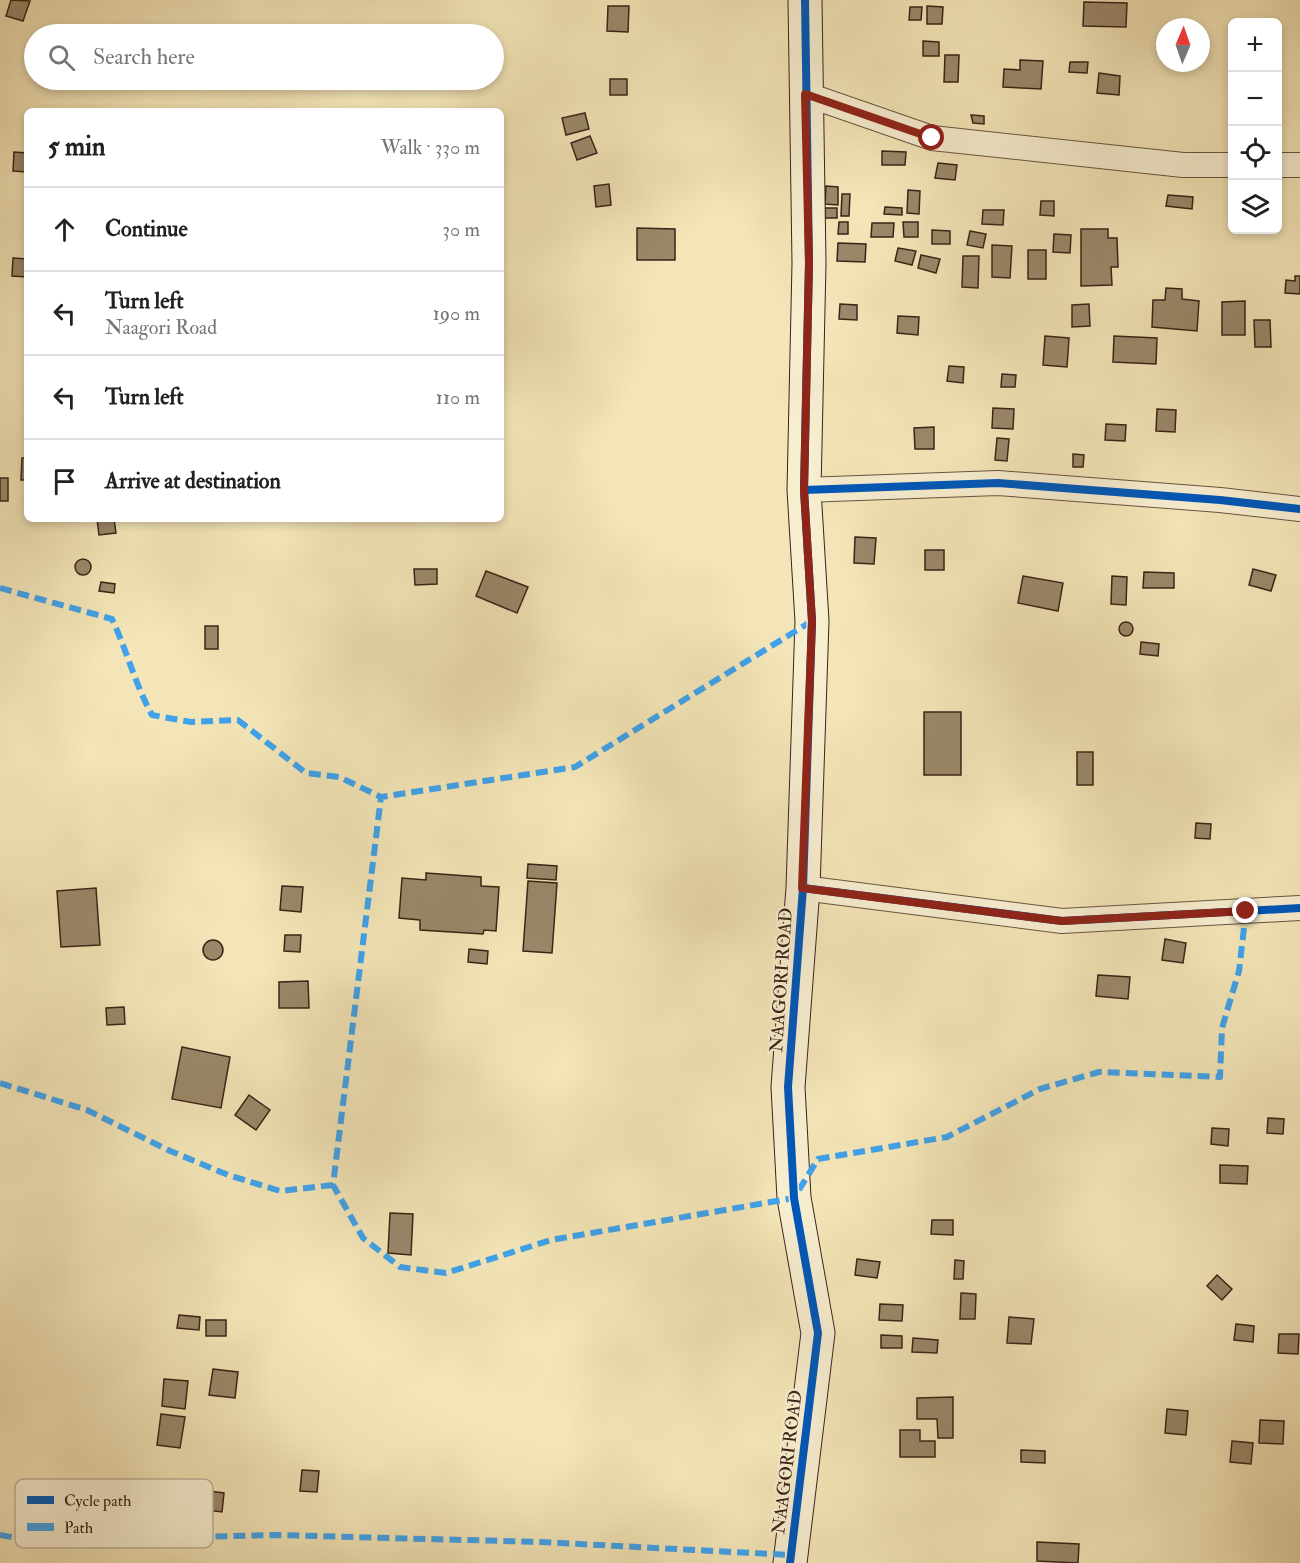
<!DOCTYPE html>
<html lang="en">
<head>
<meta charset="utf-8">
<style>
	:root { --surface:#fff; --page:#f6f6f6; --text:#202124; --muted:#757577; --line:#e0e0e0 }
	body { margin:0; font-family:"IM FELL Double Pica",serif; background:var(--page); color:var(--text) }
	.controls { position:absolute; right:18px; top:18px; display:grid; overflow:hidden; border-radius:9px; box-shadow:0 3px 9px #0003 }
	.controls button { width:54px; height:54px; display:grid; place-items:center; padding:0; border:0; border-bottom:2px solid var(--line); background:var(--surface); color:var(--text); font:30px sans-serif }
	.compass { position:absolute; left:1156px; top:18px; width:54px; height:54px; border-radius:50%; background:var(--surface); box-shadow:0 3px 9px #0003; rotate:2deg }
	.stop { position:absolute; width:18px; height:18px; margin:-14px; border:4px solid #8f2418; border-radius:50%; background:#fff }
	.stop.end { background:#8f2418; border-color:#fff; box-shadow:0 2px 6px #0008 }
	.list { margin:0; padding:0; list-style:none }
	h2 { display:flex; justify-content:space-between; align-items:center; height:78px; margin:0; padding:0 24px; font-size:26px }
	h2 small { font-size:20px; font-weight:400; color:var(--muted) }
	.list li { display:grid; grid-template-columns:39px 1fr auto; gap:18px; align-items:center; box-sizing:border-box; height:84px; padding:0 24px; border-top:2px solid var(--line) }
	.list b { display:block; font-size:22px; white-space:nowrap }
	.list p { margin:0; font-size:20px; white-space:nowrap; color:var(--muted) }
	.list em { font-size:20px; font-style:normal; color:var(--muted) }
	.icon { flex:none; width:33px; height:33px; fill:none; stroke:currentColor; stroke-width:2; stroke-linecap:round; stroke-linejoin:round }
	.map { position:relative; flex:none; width:1300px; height:1563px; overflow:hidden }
	.search { position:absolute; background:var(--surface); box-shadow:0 3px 9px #0003; left:24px; top:24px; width:480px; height:66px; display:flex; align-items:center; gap:15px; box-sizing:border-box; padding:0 21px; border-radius:33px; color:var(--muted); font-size:22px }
	.panel { position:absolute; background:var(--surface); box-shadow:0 3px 9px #0003; left:24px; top:108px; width:480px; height:414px; border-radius:9px }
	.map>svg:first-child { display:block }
	.building { fill:#9a886a; stroke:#3a2317; stroke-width:1.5 }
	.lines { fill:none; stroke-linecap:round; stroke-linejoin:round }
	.street-casing { stroke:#68543f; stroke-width:26 }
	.secondary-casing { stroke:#3a2317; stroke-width:35 }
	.street { stroke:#f7eed0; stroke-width:24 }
	.secondary { stroke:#f7eed0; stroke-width:33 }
	.quiet { stroke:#3fa2ea; stroke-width:6; stroke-dasharray:12 6; stroke-linecap:butt }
	.cycleway-casing { stroke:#f7eed0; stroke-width:11 }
	.cycleway { stroke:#0057b8; stroke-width:8 }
	.route { stroke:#8f2418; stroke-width:8 }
	.labels { text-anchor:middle; stroke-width:4.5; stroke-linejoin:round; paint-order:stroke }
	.street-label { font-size:18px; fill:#3a2317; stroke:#f7eed0 }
	.key { fill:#f7eed0; stroke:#beb198; stroke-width:1.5 }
	.key-label { font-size:16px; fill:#3a2317 }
</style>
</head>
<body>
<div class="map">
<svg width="1300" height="1563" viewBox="0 0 1300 1563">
	<rect width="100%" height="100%" fill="#f3e5b7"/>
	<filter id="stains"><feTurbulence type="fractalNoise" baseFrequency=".00333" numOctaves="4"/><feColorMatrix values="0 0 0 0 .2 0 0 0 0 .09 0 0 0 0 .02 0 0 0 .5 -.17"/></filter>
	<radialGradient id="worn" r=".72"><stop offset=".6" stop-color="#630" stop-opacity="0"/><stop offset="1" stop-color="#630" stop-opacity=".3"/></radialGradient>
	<!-- building -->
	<g class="building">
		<path d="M11,0L30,1L23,21L6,16Z"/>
		<path d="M1084,2L1127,3L1126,27L1083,26Z"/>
		<path d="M608,6H629L628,32L607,31Z"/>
		<path d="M927,6L943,7L942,24H927Z"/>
		<path d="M910,7H922L921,20H909Z"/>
		<path d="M923,41L939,42V56H923Z"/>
		<path d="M945,55H959L958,82H944Z"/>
		<path d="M1020,60L1043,61L1041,89L1003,87L1004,69L1020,70Z"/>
		<path d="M1070,62H1088L1087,73L1069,72Z"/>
		<path d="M1099,73L1120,76L1119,95L1097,93Z"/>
		<rect x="610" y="79" width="17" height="16"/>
		<path d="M585,113L589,129L566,135L562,118Z"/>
		<path d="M971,115L984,116V124L973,123Z"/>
		<path d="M590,136L597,153L577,160L571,143Z"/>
		<path d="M882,151L906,152L905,165H882Z"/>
		<path d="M14,152L27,153V172L13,171Z"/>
		<path d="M938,163L957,165L955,180L935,178Z"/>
		<path d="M609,184L611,205L596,207L594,186Z"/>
		<path d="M826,186L838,187V205L825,204Z"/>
		<path d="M908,190L920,191L919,214L907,213Z"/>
		<path d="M842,194H850L849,216H841Z"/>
		<path d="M1168,195L1193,197L1192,209L1166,206Z"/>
		<path d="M1041,201H1054V216L1040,215Z"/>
		<path d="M885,207L902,208V215L884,214Z"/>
		<rect x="825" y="208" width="12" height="10"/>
		<path d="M983,210H1004L1003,225L982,224Z"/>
		<path d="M839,222H848V234H838Z"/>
		<path d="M903,222H918V237H904Z"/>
		<path d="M872,223H894L893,237H871Z"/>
		<path d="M637,228L675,229V260H637Z"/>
		<path d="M1081,229H1108V238H1117L1118,267H1111L1112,285L1081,286Z"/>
		<path d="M932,230L950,231V244H932Z"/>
		<path d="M970,231L986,234L983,248L967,245Z"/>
		<path d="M1054,234L1071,235L1070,253L1053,252Z"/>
		<path d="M838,243L866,244L865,262L837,261Z"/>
		<path d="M992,245L1012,246L1010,278L992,277Z"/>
		<path d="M898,248L916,251L912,265L895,261Z"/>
		<rect x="1028" y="250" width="18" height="29"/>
		<path d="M921,255L940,259L936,273L918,268Z"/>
		<path d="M963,256H979L978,288L962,287Z"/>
		<path d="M13,258L27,259V277L12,276Z"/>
		<path d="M1295,276H1300V294L1285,293L1286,280L1295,281Z"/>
		<path d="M1166,288L1182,289V299L1199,301L1197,331L1152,327L1153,300H1165Z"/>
		<path d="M1245,301V335H1222V302Z"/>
		<path d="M840,304L857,305V320L839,319Z"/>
		<path d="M1089,304L1090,326L1072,327V305Z"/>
		<path d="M898,316L919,317L918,335L897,333Z"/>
		<path d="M1254,320H1270L1271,347H1255Z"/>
		<path d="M1045,336L1069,338L1067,367L1043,365Z"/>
		<path d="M1114,336L1157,338L1156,364L1113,362Z"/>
		<path d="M949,366L964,367L963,383L947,381Z"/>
		<path d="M1002,374L1016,375L1015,387H1001Z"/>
		<path d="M993,408L1014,409L1013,429L992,428Z"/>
		<path d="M1157,409L1176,410L1175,432L1156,431Z"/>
		<path d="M1106,424L1126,425L1125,441L1105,440Z"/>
		<path d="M934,427V449H915L914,428Z"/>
		<path d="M997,438L1009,439L1007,461L995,460Z"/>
		<path d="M1073,454L1084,455L1083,467H1073Z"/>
		<path d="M22,458H27V480H21Z"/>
		<rect x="0" y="478" width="8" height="23"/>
		<path d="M97,519H114L116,533L99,535Z"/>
		<path d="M855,537L876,538L874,564L854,563Z"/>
		<rect x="925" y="550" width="19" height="20"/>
		<circle cx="83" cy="567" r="8"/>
		<path d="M414,569H437V584L415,585Z"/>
		<path d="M1253,569L1276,575L1271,591L1249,585Z"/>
		<path d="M486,571L528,587L517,613L476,596Z"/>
		<path d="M1144,572L1174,573V588H1143Z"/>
		<path d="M1023,576L1063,583L1058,611L1018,603Z"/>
		<path d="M1112,576L1127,577L1126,605L1111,604Z"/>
		<path d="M101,582L115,584L114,593L99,591Z"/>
		<circle cx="1126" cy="629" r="7"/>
		<rect x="205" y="626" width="13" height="23"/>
		<path d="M1141,642L1159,644L1158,656L1140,654Z"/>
		<rect x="924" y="712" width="37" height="63"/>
		<rect x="1077" y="752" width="16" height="33"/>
		<path d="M1196,823L1211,824L1210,839L1195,838Z"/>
		<path d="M528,864L557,866L556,880L527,878Z"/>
		<path d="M426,873L481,877V886L499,887L496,931L484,930L483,934L420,930V920L399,918L402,878L426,880Z"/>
		<path d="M528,881L557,883L552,953L523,951Z"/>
		<path d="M282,886L303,887L301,912L280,910Z"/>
		<path d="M96,888L100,945L61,947L57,891Z"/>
		<path d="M285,935H301L300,952L284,951Z"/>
		<path d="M1165,939L1186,943L1183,963L1162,960Z"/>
		<circle cx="213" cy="950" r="10"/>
		<path d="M469,949L488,951L487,964L468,962Z"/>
		<path d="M1098,975L1130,977L1128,999L1096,996Z"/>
		<path d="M308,981L309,1008H279V982Z"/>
		<path d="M124,1007L125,1024L107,1025L106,1008Z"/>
		<path d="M182,1047L230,1057L221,1108L172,1099Z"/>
		<path d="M249,1095L270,1110L256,1130L235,1115Z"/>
		<path d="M1268,1118L1284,1119L1283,1134L1267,1133Z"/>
		<path d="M1212,1128L1229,1129L1228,1146L1211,1144Z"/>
		<path d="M1220,1165L1248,1166L1247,1184L1220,1183Z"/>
		<path d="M390,1213L413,1214L411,1255L388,1253Z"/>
		<path d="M932,1220H953V1235L931,1234Z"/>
		<path d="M857,1259L880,1262L877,1278L855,1275Z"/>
		<path d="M955,1260L964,1261L963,1279H954Z"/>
		<path d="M1217,1275L1232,1289L1222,1300L1207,1286Z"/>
		<path d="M961,1293L976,1294L975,1319H960Z"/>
		<path d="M880,1304L903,1305L902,1321L879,1320Z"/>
		<path d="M179,1315L200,1317L199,1330L177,1328Z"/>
		<path d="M1009,1317L1034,1319L1031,1344L1007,1343Z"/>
		<rect x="206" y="1320" width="20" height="16"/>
		<path d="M1236,1324L1254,1326L1253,1342L1234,1340Z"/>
		<path d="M1279,1334H1299L1298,1354L1278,1353Z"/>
		<path d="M881,1335L902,1336V1348H881Z"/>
		<path d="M913,1338L938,1340L937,1353L912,1352Z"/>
		<path d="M213,1369L238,1372L235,1398L209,1395Z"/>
		<path d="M164,1379L188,1381L185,1409L162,1406Z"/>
		<path d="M953,1397V1438H938L937,1419H917V1398Z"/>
		<path d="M1167,1409L1188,1411L1186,1435L1165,1433Z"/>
		<path d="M161,1414L185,1417L180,1448L157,1445Z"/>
		<path d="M1260,1420L1284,1421L1283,1444L1259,1443Z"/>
		<path d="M900,1430H920V1441H935V1457H900Z"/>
		<path d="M1232,1441L1253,1443L1251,1464L1230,1462Z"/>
		<path d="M1021,1450L1045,1451V1463L1021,1462Z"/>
		<path d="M302,1470L319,1471L317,1492L300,1491Z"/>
		<path d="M201,1490L224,1493L222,1512L199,1509Z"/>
		<path d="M1037,1542L1079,1544L1078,1563L1037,1561Z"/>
	</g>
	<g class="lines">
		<defs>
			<g id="street">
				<path d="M805,94L932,138L1183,165H1232"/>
				<path d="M1278,165H1300"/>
				<path d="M804,490L998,483L1220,500L1300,509"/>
				<path d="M803,888L1062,921L1300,908"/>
			</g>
			<path id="secondary" d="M790,1563L818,1333L794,1198L788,1087L803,888L812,621L804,490L809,263L805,0"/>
		</defs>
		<!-- street casing -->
		<use href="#street" class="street-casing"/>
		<!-- secondary casing -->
		<use href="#secondary" class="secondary-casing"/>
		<!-- street -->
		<use href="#street" class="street"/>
		<!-- secondary -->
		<use href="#secondary" class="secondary"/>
		<!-- quiet -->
		<g class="quiet">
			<path d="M0,588L112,619C127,651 135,684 152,715L191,722L238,720L306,773L339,777L381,797"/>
			<path d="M812,621L575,767L381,797L333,1185L363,1238L400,1267L446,1273L551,1240L794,1198L818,1159L947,1137L1040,1089L1099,1072L1220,1077L1222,1028L1239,971L1246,911"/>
			<path d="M0,1083L87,1110L168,1150L228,1175L280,1191L333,1185"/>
			<path d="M0,1535L33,1541L276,1535L541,1542L791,1555"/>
		</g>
		<defs>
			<g id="cycleway">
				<path d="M804,490L998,483L1220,500L1300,509"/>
				<path d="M803,888L1062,921L1300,908"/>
				<path d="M790,1563L818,1333L794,1198L788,1087L803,888L812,621L804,490L809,263L805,0"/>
			</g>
		</defs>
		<!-- cycleway casing -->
		<use href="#cycleway" class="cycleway-casing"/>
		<!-- cycleway -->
		<use href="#cycleway" class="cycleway"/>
	</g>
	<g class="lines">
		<!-- route -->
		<path class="route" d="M932,138L805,94L809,263L804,490L812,621L802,888L1062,921L1246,911"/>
	</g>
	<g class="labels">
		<!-- street labels -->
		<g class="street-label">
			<text transform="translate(781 980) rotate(-86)" y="6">NAAGORI ROAD</text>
			<text transform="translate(787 1462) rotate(-83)" y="6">NAAGORI ROAD</text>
		</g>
	</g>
	<!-- legend -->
	<rect x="15" y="1479" width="198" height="69" rx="9" class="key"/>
	<rect x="27" y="1496" width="27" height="8" fill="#0057b8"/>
	<rect x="27" y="1523" width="27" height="8" fill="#3fa2ea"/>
	<g class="key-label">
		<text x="64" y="1506">Cycle path</text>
		<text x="64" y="1533">Path</text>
	</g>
	<rect width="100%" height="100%" filter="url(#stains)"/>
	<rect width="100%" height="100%" fill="url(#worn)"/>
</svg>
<div class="controls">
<button>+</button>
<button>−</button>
<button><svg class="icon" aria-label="locate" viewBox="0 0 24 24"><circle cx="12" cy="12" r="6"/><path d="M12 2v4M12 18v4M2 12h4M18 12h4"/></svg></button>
<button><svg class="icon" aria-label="layers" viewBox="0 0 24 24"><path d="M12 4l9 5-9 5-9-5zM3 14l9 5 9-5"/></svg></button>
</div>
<svg class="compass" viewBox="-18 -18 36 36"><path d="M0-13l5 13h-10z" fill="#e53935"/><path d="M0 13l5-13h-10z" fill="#757577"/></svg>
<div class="stop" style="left:932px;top:138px"></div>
<div class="stop end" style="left:1246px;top:911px"></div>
<div class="search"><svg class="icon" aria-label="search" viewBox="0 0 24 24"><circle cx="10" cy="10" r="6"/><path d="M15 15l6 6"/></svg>Search here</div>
<section class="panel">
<h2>5 min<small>Walk · 330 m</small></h2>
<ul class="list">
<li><svg class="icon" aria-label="ahead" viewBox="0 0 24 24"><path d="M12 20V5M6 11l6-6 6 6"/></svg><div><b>Continue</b></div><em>30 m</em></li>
<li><svg class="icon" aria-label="left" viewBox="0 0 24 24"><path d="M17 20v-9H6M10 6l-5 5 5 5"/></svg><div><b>Turn left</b><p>Naagori Road</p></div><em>190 m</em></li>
<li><svg class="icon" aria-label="left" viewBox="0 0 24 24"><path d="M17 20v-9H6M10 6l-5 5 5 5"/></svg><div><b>Turn left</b></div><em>110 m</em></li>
<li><svg class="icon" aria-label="arrive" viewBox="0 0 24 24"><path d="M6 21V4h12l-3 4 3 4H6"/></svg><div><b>Arrive at destination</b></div></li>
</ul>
</section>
</div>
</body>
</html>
